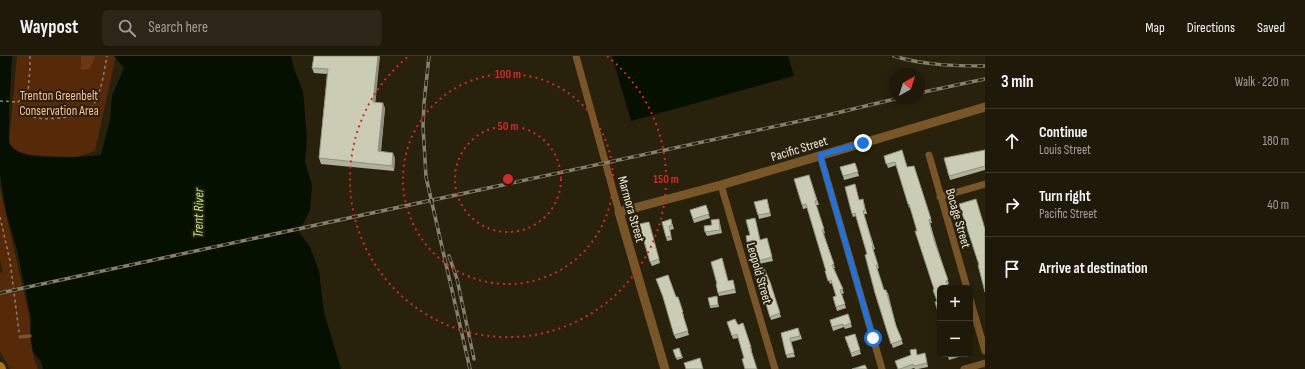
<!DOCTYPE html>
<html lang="en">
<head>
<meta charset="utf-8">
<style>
	:root { --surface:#1e1909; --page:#2b2617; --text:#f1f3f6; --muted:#a1a09c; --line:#3c382a }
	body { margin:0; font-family:"Sofia Sans Condensed",sans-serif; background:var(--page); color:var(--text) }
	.controls { position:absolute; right:12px; bottom:12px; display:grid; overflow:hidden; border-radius:6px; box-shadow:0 2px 10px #0003 }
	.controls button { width:36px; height:36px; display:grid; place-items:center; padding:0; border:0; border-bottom:1px solid var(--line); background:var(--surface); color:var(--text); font:20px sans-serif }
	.compass { position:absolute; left:889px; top:12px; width:36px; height:36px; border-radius:50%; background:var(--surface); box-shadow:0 2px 10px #0003; rotate:39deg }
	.stop { position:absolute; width:12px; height:12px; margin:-9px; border:3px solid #1a73e8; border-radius:50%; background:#fff }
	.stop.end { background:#1a73e8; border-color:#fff; box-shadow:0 1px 4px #0008 }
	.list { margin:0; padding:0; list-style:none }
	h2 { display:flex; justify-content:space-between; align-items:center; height:52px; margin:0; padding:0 16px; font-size:17px }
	h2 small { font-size:13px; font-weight:400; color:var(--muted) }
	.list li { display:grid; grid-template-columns:26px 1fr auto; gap:12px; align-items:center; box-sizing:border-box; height:64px; padding:0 16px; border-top:1px solid var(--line) }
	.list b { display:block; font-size:15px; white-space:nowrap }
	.list p { margin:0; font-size:13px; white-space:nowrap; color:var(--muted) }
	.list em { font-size:13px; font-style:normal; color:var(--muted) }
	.icon { flex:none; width:22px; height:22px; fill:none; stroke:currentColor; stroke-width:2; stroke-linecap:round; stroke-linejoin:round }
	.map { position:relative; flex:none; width:985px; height:313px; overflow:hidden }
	header { display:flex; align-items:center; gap:24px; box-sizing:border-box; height:56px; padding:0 20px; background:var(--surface); border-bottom:1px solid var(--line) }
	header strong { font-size:19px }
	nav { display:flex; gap:22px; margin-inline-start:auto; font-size:14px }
	.search { width:280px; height:36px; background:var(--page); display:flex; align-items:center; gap:10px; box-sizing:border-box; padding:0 14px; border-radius:6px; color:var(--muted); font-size:15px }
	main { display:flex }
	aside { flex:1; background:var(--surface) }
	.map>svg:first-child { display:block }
	.green { fill:#562909 }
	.forest { fill:#6d3713 }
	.water { fill:#051000 }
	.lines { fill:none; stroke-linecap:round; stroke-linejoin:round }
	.path { stroke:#898372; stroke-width:1.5; stroke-dasharray:3 3; stroke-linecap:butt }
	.service { stroke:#795628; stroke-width:3.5 }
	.minor { stroke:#795628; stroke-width:7 }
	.tertiary { stroke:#795628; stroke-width:9 }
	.secondary { stroke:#ab731e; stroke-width:10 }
	.rail-casing { stroke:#86806f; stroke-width:3.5 }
	.rail { stroke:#28210c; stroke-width:2; stroke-dasharray:6; stroke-linecap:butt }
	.wall { fill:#aeb09a }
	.shaded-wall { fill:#8d907d }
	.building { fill:#cacdb3; stroke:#8d907d }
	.route { stroke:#1a73e8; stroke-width:5 }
	.ring { fill:none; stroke:#d62828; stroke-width:2; stroke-dasharray:2 4 }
	.labels { text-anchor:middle; stroke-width:4; stroke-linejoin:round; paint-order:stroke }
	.park-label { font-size:13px; fill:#fcbe9b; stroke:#28210c }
	.street-label { font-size:13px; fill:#efebde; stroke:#28210c }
	.water-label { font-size:14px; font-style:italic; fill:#afea86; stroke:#28210c }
	.centre { fill:#d62828; stroke:#28210c; stroke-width:2 }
	.ring-label { font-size:12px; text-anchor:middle; font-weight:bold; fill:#d62828; stroke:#28210c; stroke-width:4; stroke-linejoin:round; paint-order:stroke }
</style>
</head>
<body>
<header>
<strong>Waypost</strong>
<div class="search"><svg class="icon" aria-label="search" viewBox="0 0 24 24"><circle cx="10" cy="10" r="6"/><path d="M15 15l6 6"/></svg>Search here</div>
<nav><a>Map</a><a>Directions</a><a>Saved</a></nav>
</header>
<main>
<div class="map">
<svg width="985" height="313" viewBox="0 0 985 313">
	<rect width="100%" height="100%" fill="#28210c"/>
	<!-- green -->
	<g class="green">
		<path d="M17,0H116L95,95L76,101L27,99L14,94L9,87Z"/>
		<path d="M0,132L29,259L34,303L38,313H10L0,295V217L3,216L0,204Z"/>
	</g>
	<!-- forest -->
	<path class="forest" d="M81,0H95L90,13L81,14Z"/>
	<!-- water -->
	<g class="water">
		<path d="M0,0H12C11,23 9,47 9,70C9,76 8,84 10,88C19,107 83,101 101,99L110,64L112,40L124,12L114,0H291L294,13L303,35L307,82L305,106L312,129L310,154L299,176L310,191L319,215L324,257L341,313H43L41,305L33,297L30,280L31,262L17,194L6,156L0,119Z"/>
		<path d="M612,0H788L794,20L631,65Z"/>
	</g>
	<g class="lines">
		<!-- path -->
		<g class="path">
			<path d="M30,0V12L28,37L18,46C23,51 27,58 34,61C41,65 74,61 83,58C87,56 92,52 94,48C102,34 104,15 107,0"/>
			<path d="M0,45L18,46"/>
			<path d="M0,161L10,205L19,276"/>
		</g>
		<!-- service -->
		<path class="service" d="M20,281L30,280"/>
		<!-- minor -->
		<g class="minor">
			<path d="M576,0L619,156"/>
			<path d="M820,99L882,313"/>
			<path d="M929,99L967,232"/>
			<path d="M721,129L775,313"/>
			<path d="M940,141L985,128"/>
			<path d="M970,243L985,295"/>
			<path d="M964,313L985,307"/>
		</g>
		<!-- tertiary -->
		<path class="tertiary" d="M665,313L619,156L721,129L985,51"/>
		<!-- secondary -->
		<path class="secondary" d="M0,311L1,313"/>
		<defs>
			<g id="rail">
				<path d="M429,0L424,47L423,70L426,121L470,313"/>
				<path d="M894,0C922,9 955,10 985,10"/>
				<path d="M919,37L985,23"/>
				<path d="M449,200L457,223L474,303"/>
				<path d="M0,237L828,59L899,42"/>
			</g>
		</defs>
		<!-- rail casing -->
		<use href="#rail" class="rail-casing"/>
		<!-- rail -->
		<use href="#rail" class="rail"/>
	</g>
	<!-- wall -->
	<g class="wall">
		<path d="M314,0L376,46L385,52L381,96L395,102L394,115L321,108L319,102L327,18L314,17L312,12Z"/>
		<path d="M985,94V114L950,124L949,120Z"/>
		<path d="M884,100L907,111L914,110L932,167H930L936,187L949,228H948L937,245L934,233L910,151L909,152L908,148L897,109L888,112Z"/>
		<path d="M855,107L859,120L844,124L843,120Z"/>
		<path d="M809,119L819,149H816L825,177L824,178L835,212H834L844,237L842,238L846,252L837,255L833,241L836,240L832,227L830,228L825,215H826L807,152L803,153L802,149Z"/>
		<path d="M860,144L864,147L867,158H864L875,193L873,194L879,212L877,213L884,234L888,237L897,273L903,288L893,292L875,237L867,198L856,160L853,161L852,158Z"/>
		<path d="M768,147L771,160L759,163L758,159Z"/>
		<path d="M706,149L710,162L694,167L690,154Z"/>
		<path d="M756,165L760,184L768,186L773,205L759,208L754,188L748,189L747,186Z"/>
		<path d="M662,166L672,167L674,173L670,174L672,184L667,185Z"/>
		<path d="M720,167L722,177L707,180L705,176L712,169Z"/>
		<path d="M650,170L660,207L652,210L650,206Z"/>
		<path d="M753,214L771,229L781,261L771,264L760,229L758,230Z"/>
		<path d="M733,224L736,237L719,240L718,237L728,225Z"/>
		<path d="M676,241H678L684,260H683L689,279L676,283L674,279Z"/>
		<path d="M717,242L719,251L710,252V250Z"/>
		<path d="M848,258L852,271L845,273L844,271L833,275L830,264Z"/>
		<path d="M727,266L738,269L743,267L752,294L744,302L738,282L733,283Z"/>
		<path d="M798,272L802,283L791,286L795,301L787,302L781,277Z"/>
		<path d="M855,278L861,298L852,301L845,281Z"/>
		<path d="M679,292L683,302L677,304L673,294Z"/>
		<path d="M947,298H969L949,304Z"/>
		<path d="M917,299L926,301L928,311L918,313H915L914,312L911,313H898Z"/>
	</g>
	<!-- shaded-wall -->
	<g class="shaded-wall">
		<path d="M378,0H380L375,51L373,46Z"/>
		<path d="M383,47L385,52L380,101L378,95Z"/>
		<path d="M393,97L395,102L394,115L392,110Z"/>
	</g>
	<!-- building -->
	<g class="building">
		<path d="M314,0H378L373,46L383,47L378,95L393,97L392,110L319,102L328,13L312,12Z"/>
		<path d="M902,94L907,111L914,110L931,163L929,164L934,184L948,224L946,225L949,232H940V262L935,246L937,245L933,234L934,233L915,175H917L909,148H908L895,106L886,108L884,100Z"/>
		<path d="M985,94V110L949,120L944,102Z"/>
		<path d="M855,107L858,116L843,120L840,111Z"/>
		<path d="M809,119L817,145H815L824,173L822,174L834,208L832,209L843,233L840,234L845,248L836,251L833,241L836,240L831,224L828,225L825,215H826L806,148L802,149L794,123Z"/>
		<path d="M855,128L859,144L863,143L865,154L863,155L873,190H872L878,209H876L884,234H886L896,270L902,284L891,288L875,237L865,199L867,198L855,157L852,158L845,131Z"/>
		<path d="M767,143L770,157L758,159L754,146Z"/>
		<path d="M976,143L985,173V236L978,209H979L959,148Z"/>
		<path d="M706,149L709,158L693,163L690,154Z"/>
		<path d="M755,162L760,184L767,182L772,201L758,205L753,184L747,186L746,180L750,179L746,164Z"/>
		<path d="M671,163L672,169L669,170L671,180L666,181L662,166Z"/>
		<path d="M719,163L720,174L705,176L704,170L712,169L711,164Z"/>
		<path d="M649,166L659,203L650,206L639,168Z"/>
		<path d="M722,202L728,225L733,224L735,233L718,237L716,228H717L711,206Z"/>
		<path d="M763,210L770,226L780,257L770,261L759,225L757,226L753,214Z"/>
		<path d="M668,219L676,241H678L683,256H682L688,275L674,279L663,241L656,223Z"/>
		<path d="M717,240L718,249L710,250L708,242Z"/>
		<path d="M848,258L851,267L844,270L843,268L832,271L830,264Z"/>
		<path d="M735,263L738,269L743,267L751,291H750L757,313H745L742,303L744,302L737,278L732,280L727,266Z"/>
		<path d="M798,272L800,280L790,282L794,297L786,299L781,277Z"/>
		<path d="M855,278L860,294L851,297L845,281Z"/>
		<path d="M679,292L682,301L676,302L673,294Z"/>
		<path d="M916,293L917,299L925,297L927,307L914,310L913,308L900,313H898L895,305L911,299L910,294Z"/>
		<path d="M947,298H955L948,300Z"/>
		<path d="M700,302L703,313H686L684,307Z"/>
		<path d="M865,309L867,313H852Z"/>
	</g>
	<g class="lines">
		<!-- route -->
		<path class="route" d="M863,87L820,99L873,282"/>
	</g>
	<!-- distance rings -->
	<g class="ring">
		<circle cx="508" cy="123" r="53"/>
		<circle cx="508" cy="123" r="105"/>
		<path d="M607 0A158 158 0 1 1 409 0"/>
	</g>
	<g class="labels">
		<!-- park labels -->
		<g class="park-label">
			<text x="59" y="44">Trenton Greenbelt<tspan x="59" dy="15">Conservation Area</tspan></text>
		</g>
		<!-- street labels -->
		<g class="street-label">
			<text transform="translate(799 92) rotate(-17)" y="5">Pacific Street</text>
			<text transform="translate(632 153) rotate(74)" y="5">Marmora Street</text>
			<text transform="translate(959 162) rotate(74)" y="5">Bocage Street</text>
			<text transform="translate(760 217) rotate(74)" y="5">Leopold Street</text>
		</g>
		<!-- water labels -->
		<g class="water-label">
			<text transform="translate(198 157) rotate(-89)" y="5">Trent River</text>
		</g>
	</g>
	<circle cx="508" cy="123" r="6" class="centre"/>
	<g class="ring-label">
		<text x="508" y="22">100 m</text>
		<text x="508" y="74">50 m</text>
		<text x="666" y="127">150 m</text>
	</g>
</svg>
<div class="controls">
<button>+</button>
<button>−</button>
</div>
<svg class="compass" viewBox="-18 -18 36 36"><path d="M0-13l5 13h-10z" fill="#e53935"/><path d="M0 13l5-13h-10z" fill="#a1a09c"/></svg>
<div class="stop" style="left:873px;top:282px"></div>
<div class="stop end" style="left:863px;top:87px"></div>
</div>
<aside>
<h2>3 min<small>Walk · 220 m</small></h2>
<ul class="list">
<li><svg class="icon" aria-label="ahead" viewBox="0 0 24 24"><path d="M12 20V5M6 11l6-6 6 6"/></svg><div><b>Continue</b><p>Louis Street</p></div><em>180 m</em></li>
<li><svg class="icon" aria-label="right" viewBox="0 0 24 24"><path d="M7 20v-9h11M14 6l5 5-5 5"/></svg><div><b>Turn right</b><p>Pacific Street</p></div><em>40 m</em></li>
<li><svg class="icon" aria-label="arrive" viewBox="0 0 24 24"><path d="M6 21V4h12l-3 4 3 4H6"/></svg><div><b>Arrive at destination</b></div></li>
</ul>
</aside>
</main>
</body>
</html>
